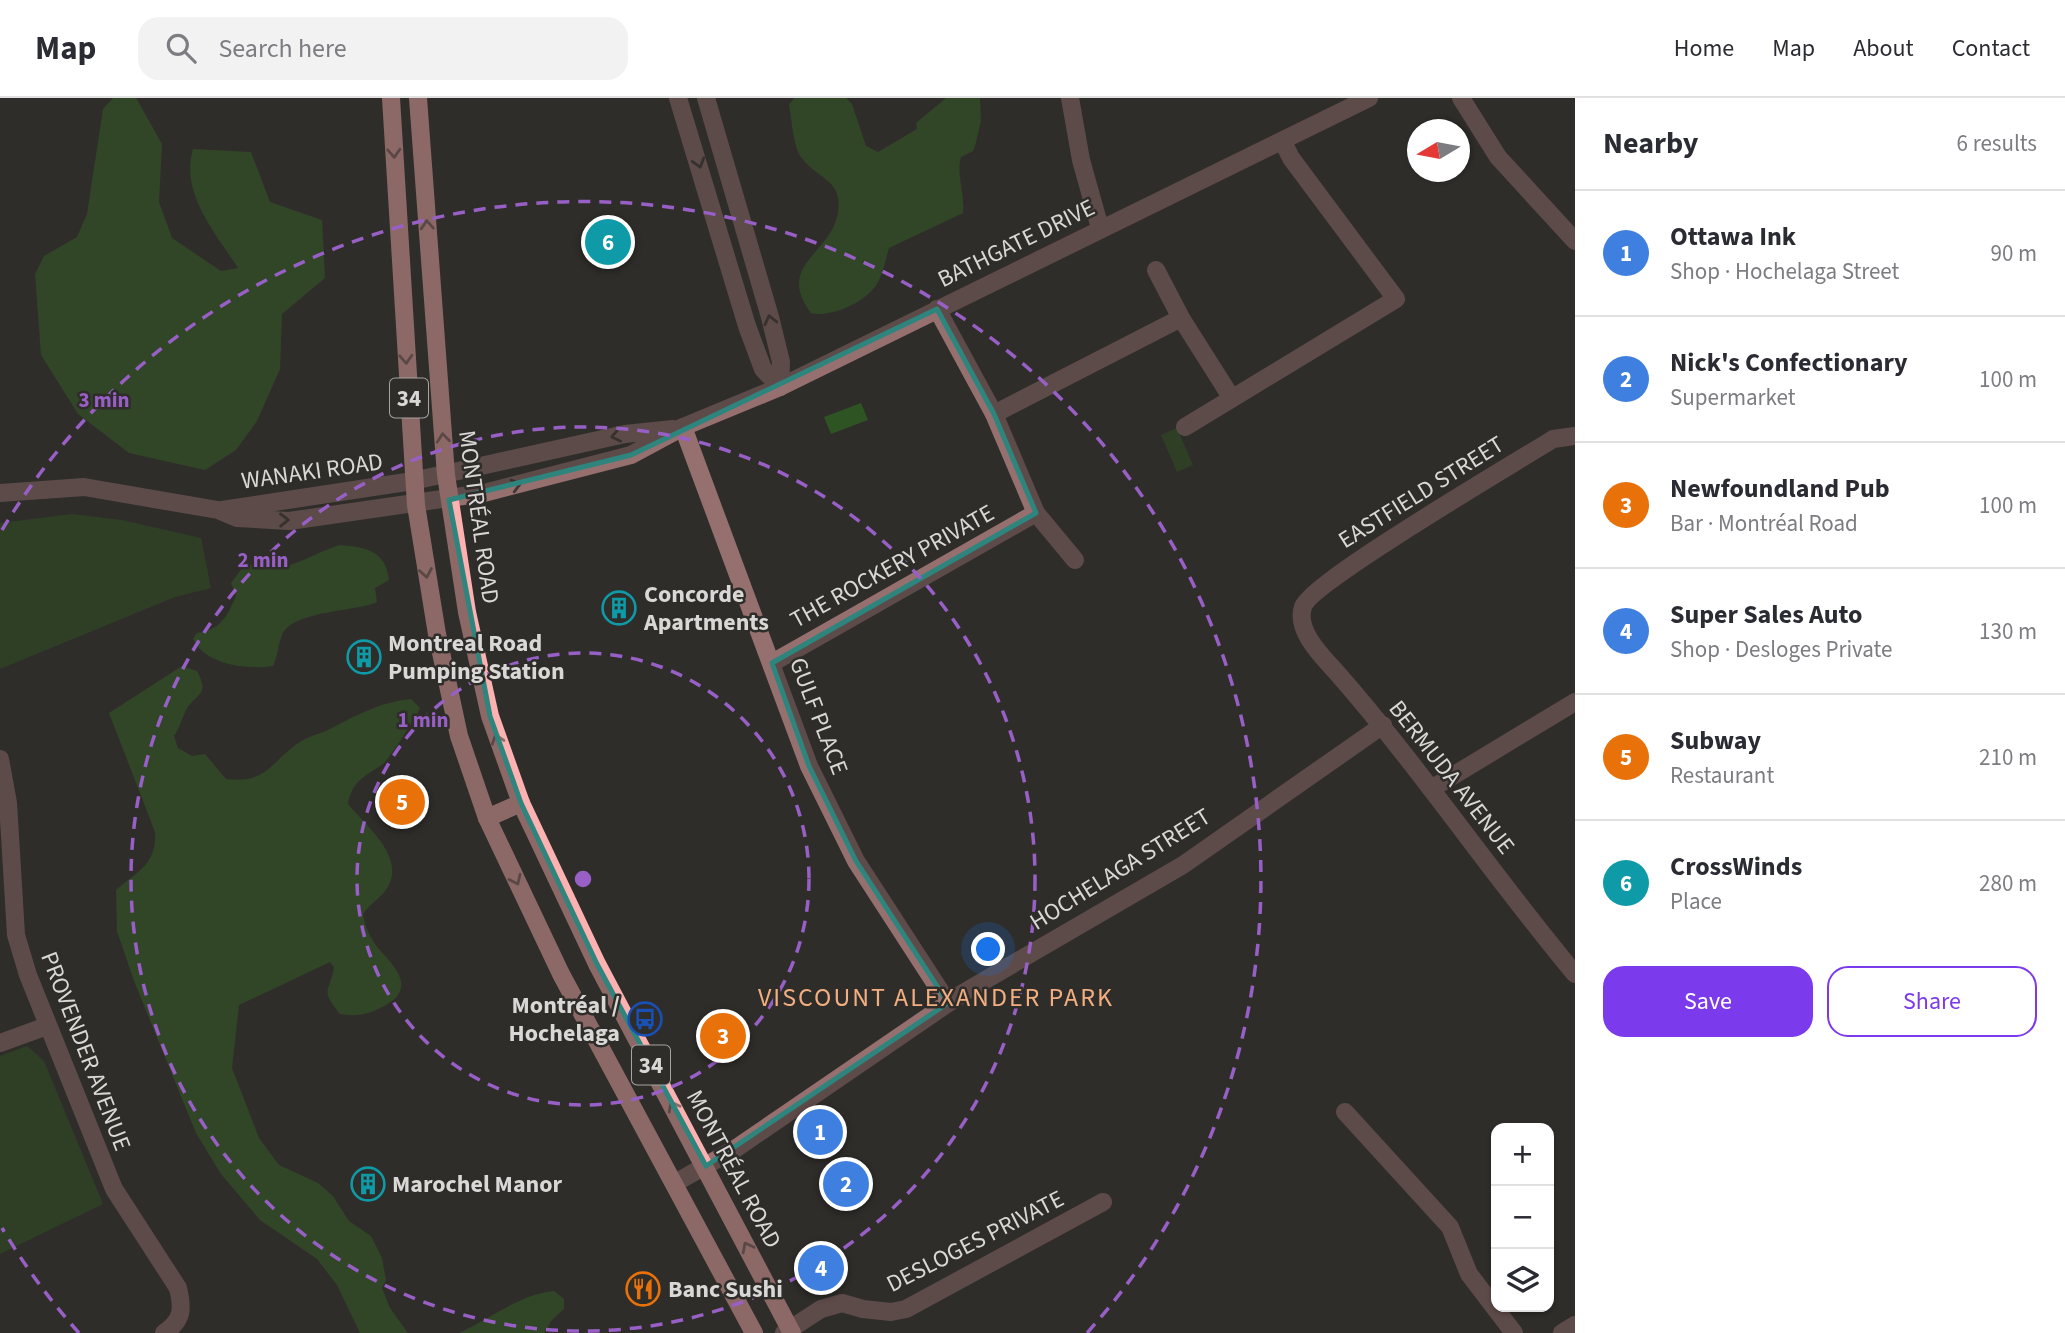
<!DOCTYPE html>
<html lang="en">
<head>
<meta charset="utf-8">
<style>
	:root { --surface:#fff; --page:#f2f2f3; --text:#2b2b33; --muted:#7c7c81; --line:#e1e1e2; --accent:#7c3aed }
	body { margin:0; font-family:"Source Sans 3",sans-serif; background:var(--page); color:var(--text) }
	.controls { position:absolute; right:21px; bottom:21px; display:grid; overflow:hidden; border-radius:14px; box-shadow:0 2px 5px #0004 }
	.controls button { width:63px; height:63px; display:grid; place-items:center; padding:0; border:0; border-bottom:2px solid var(--line); background:var(--surface); color:var(--text); font:35px sans-serif }
	.compass { position:absolute; left:1407px; top:21px; width:63px; height:63px; border-radius:50%; background:var(--surface); box-shadow:0 2px 5px #0004; rotate:260deg }
	.you { position:absolute; left:989px; top:852px; width:24px; height:24px; margin:-18px; border:5px solid #fff; border-radius:50%; background:#1a73e8; box-shadow:0 0 0 10px #1a73e833 }
	.badge { display:grid; place-items:center; width:46px; height:46px; border-radius:50%; background:var(--accent); color:#fff; font-size:23px; font-weight:700 }
	.pin { position:absolute; translate:-50% -50%; border:4px solid #fff; box-shadow:0 2px 7px #0006 }
	.list { margin:0; padding:0; list-style:none }
	h2 { display:flex; justify-content:space-between; align-items:center; height:91px; margin:0; padding:0 28px; font-size:30px }
	h2 small { font-size:23px; font-weight:400; color:var(--muted) }
	.list li { display:grid; grid-template-columns:46px 1fr auto; gap:21px; align-items:center; box-sizing:border-box; height:126px; padding:0 28px; border-top:2px solid var(--line) }
	.list b { display:block; font-size:26px; white-space:nowrap }
	.list p { margin:0; font-size:23px; white-space:nowrap; color:var(--muted) }
	.list em { font-size:23px; font-style:normal; color:var(--muted) }
	.actions { display:flex; gap:14px; padding:21px 28px }
	.actions a { flex:1; padding:16px 0; border:2px solid var(--accent); border-radius:21px; text-align:center; font-size:24px; color:var(--accent) }
	.actions .main { background:var(--accent); color:#fff }
	.icon { flex:none; width:38px; height:38px; fill:none; stroke:currentColor; stroke-width:2; stroke-linecap:round; stroke-linejoin:round }
	.map { position:relative; flex:none; width:1575px; height:1235px; overflow:hidden }
	header { display:flex; align-items:center; gap:42px; box-sizing:border-box; height:98px; padding:0 35px; background:var(--surface); border-bottom:2px solid var(--line) }
	header strong { font-size:33px }
	nav { display:flex; gap:38px; margin-inline-start:auto; font-size:24px }
	.search { width:490px; height:63px; background:var(--page); display:flex; align-items:center; gap:18px; box-sizing:border-box; padding:0 24px; border-radius:21px; color:var(--muted); font-size:26px }
	main { display:flex }
	aside { flex:1; background:var(--surface) }
	.map>svg:first-child { display:block }
	.green { fill:#2e5423 }
	.forest { fill:#346225 }
	.lines { fill:none; stroke-linecap:round; stroke-linejoin:round }
	.minor { stroke:#95706f; stroke-width:18 }
	.major { stroke:#fdb2b1; stroke-width:18 }
	.oneway { stroke:#8c6967 }
	.oneway2 { stroke:#3e3734 }
	.marked { fill:none; stroke:#2d857e; stroke-width:5; stroke-linejoin:round }
	.ring { fill:none; stroke:#9860c6; stroke-width:3.5; stroke-dasharray:12 9 }
	.labels { text-anchor:middle; stroke-width:5; stroke-linejoin:round; paint-order:stroke }
	.shield { fill:#2f2d2a; stroke:#a7a5a2; stroke-width:2 }
	.shield-label { font-size:23px; font-weight:bold; fill:#dad8d6 }
	.street-label { font-size:24px; fill:#dad8d6; stroke:#2f2d2a }
	.poi-label { font-size:24px; font-weight:bold; fill:#dad8d6; stroke:#2f2d2a; text-anchor:start }
	.neighbourhood-label { font-size:26px; letter-spacing:2px; fill:#f2ae81; stroke:#2f2d2a }
	.centre { fill:#9860c6; stroke:#2f2d2a; stroke-width:3.5 }
	.ring-label { font-size:21px; text-anchor:middle; font-weight:bold; fill:#9860c6; stroke:#2f2d2a; stroke-width:5; stroke-linejoin:round; paint-order:stroke }
</style>
</head>
<body>
<header>
<strong>Map</strong>
<div class="search"><svg class="icon" aria-label="search" viewBox="0 0 24 24"><circle cx="10" cy="10" r="6"/><path d="M15 15l6 6"/></svg>Search here</div>
<nav><a>Home</a><a>Map</a><a>About</a><a>Contact</a></nav>
</header>
<main>
<div class="map">
<svg width="1575" height="1235" viewBox="0 0 1575 1235">
	<rect width="100%" height="100%" fill="#2f2d2a"/>
	<!-- green -->
	<g class="green">
		<path d="M861,305L868,322L831,336L824,319Z"/>
		<path d="M1177,330L1193,367L1177,374L1161,337Z"/>
		<path d="M72,416L122,422L201,440L211,490L175,499L0,571V425Z"/>
		<path d="M27,948L44,963L103,1106L0,1156V958Z"/>
	</g>
	<!-- forest -->
	<g class="forest">
		<path d="M113,0H136L162,46L159,104L172,140L221,173L238,170C215,134 180,95 193,51L251,54L270,104L322,122L325,180L282,216L280,271L257,323L236,352L205,372L129,355L78,316L41,257L35,176L44,158L77,139L87,116L103,11Z"/>
		<path d="M794,0H846L852,6L866,48L878,54L917,31L916,25L946,0H980L981,23L975,48L973,53L961,59C956,75 965,97 963,115L889,150C886,160 884,172 879,182C870,203 832,220 811,215C776,168 827,158 837,119C846,81 817,82 801,59C793,48 792,22 789,7Z"/>
		<path d="M340,447C366,449 386,453 389,482L375,490L377,504C356,514 293,512 282,537C278,547 278,558 273,568C248,572 205,567 193,541L197,535C220,532 227,519 236,498L231,485L243,469C259,462 272,472 287,468C305,463 322,452 340,447Z"/>
		<path d="M182,568L197,573C210,598 197,594 186,612C182,620 180,629 174,638L178,650L192,658L205,656L226,681C270,687 272,659 305,641C313,637 322,635 330,631C357,617 380,604 411,601L420,610C418,616 388,663 383,666C366,678 352,682 348,706C366,728 408,760 386,792C380,800 369,807 363,816C365,828 370,840 378,850C392,866 418,889 386,907C370,916 358,919 340,916C319,890 330,895 334,869L330,864L239,907L232,970L259,1040L279,1067L318,1085L333,1098L349,1123L371,1138L382,1160L386,1182L382,1190L390,1210L408,1235H360L337,1187L317,1161L260,1122L221,1076L196,1035L134,883L117,833L116,792C138,773 157,766 155,734L109,615Z"/>
		<path d="M554,1193L564,1201V1211L552,1222L544,1235H459C490,1221 520,1196 554,1193Z"/>
	</g>
	<g class="lines">
		<!-- minor -->
		<g class="minor">
			<path d="M678,0L747,228L763,271L780,289"/>
			<path d="M706,0L770,219L781,264L780,289"/>
			<path d="M1070,0L1081,62L1100,130"/>
			<path d="M1461,0L1498,59L1575,143"/>
			<path d="M1156,172L1181,220L1231,299"/>
			<path d="M937,211L994,316L1036,415L1075,462"/>
			<path d="M994,316L1181,220"/>
			<path d="M683,329L809,668L856,763L948,905"/>
			<path d="M1185,329L1396,201L1291,60L1283,44"/>
			<path d="M1575,338L1553,341C1517,364 1311,484 1303,509C1295,533 1323,559 1338,576C1422,672 1493,778 1575,876"/>
			<path d="M0,395L84,389L218,412L237,420L289,423L484,395L631,357L683,329L780,289L1369,0"/>
			<path d="M222,412L413,383L625,336L673,331"/>
			<path d="M772,565L1036,415"/>
			<path d="M0,661L8,705L16,837L28,877L114,1091L178,1190C183,1211 183,1222 164,1235"/>
			<path d="M1431,691L1575,604"/>
			<path d="M0,945L47,928"/>
			<path d="M1345,1014L1450,1129L1469,1176L1514,1235"/>
			<path d="M675,1085L735,1051L963,895L1183,767L1383,627"/>
			<path d="M784,1235L821,1211L842,1205L863,1211L891,1214L906,1211L1103,1104"/>
			<path d="M1562,1235L1575,1227"/>
		</g>
		<!-- major -->
		<g class="major">
			<path d="M391,0L416,407L437,536L459,638L487,720L561,876L754,1235"/>
			<path d="M418,0L446,377L467,514L490,618L521,705L597,866L792,1235"/>
			<path d="M487,720L521,705"/>
		</g>
	</g>
	<!-- one-way arrows -->
	<defs><path id="oneway-chevron" d="M-2-3.5L2.5 0L-2 3.5" fill="none" stroke-width="1.6" stroke-linecap="round" stroke-linejoin="round" transform="scale(1.75)"/></defs>
	<g class="oneway">
		<use href="#oneway-chevron" transform="translate(394 55) rotate(87)"/>
		<use href="#oneway-chevron" transform="translate(427 127) rotate(-94)"/>
		<use href="#oneway-chevron" transform="translate(406 261) rotate(87)"/>
		<use href="#oneway-chevron" transform="translate(443 340) rotate(-96)"/>
		<use href="#oneway-chevron" transform="translate(426 475) rotate(80)"/>
		<use href="#oneway-chevron" transform="translate(497 641) rotate(-108)"/>
		<use href="#oneway-chevron" transform="translate(516 782) rotate(65)"/>
		<use href="#oneway-chevron" transform="translate(673 1008) rotate(-118)"/>
		<use href="#oneway-chevron" transform="translate(747 1149) rotate(-117)"/>
	</g>
	<g class="oneway2">
		<use href="#oneway-chevron" transform="translate(699 65) rotate(73)"/>
		<use href="#oneway-chevron" transform="translate(770 222) rotate(-104)"/>
		<use href="#oneway-chevron" transform="translate(616 338) rotate(168)"/>
		<use href="#oneway-chevron" transform="translate(516 387) rotate(-15)"/>
		<use href="#oneway-chevron" transform="translate(284 422) rotate(-1)"/>
	</g>
	<!-- marked area -->
	<path d="M0 0H1575V1235H0ZM937,211L994,316L1036,415L772,565L809,668L856,763L948,905L706,1068L597,866L521,705L490,618L449,402L631,357Z" fill="#2f2d2a" fill-opacity=".55" fill-rule="evenodd"/>
	<path class="marked" d="M937,211L994,316L1036,415L772,565L809,668L856,763L948,905L706,1068L597,866L521,705L490,618L449,402L631,357Z"/>
	<!-- distance rings -->
	<g class="ring">
		<circle cx="583" cy="781" r="226"/>
		<circle cx="583" cy="781" r="452"/>
		<path d="M79 1235A678 678 0 0 1 2 1130M2 432A678 678 0 1 1 1087 1235"/>
	</g>
	<!-- icons -->
	<defs>
		<symbol id="building-ring" viewBox="-11 -11 22 22"><circle r="9.5" fill="#2f2d2a" stroke="#0f9aa8" stroke-width="1.5"/><path d="M-4-6H4V6H1V3H-1V6H-4ZM-2.5-4.3h1.7v1.8h-1.7ZM.8-4.3h1.7v1.8H.8ZM-2.5-1h1.7V.8h-1.7ZM.8-1h1.7V.8H.8Z" fill="#0f9aa8"/></symbol>
		<symbol id="bus-ring" viewBox="-11 -11 22 22"><circle r="9.5" fill="#2f2d2a" stroke="#1a4fb4" stroke-width="1.5"/><path d="M-5-6H5V4H4V6H2V4H-2V6H-4V4H-5ZM-3.5-4V0h7V-4ZM-3.5 1.2v1.5H-2V1.2ZM2 1.2v1.5H3.5V1.2Z" fill="#1a4fb4"/></symbol>
		<symbol id="restaurant-ring" viewBox="-11 -11 22 22"><circle r="9.5" fill="#2f2d2a" stroke="#e8710a" stroke-width="1.5"/><path d="M-5-6h1v4h1v-4h1v4h1v-4h1v5L-1.5 .5V6h-2V.5L-5-1ZM5-6V6H3V1.5H1.5Q1.5-4 5-6Z" fill="#e8710a"/></symbol>
	</defs>
	<g fill-rule="evenodd">
		<use href="#building-ring" x="600" y="491" width="38" height="38"/>
		<use href="#building-ring" x="345" y="540" width="38" height="38"/>
		<use href="#bus-ring" x="626" y="902" width="38" height="38"/>
		<use href="#building-ring" x="349" y="1067" width="38" height="38"/>
		<use href="#restaurant-ring" x="624" y="1172" width="38" height="38"/>
	</g>
	<g class="labels">
		<!-- shield labels -->
		<g class="shield">
			<rect x="390" y="280.5" width="38" height="39" rx="5"/>
			<rect x="632" y="947.5" width="38" height="39" rx="5"/>
		</g>
		<g class="shield-label">
			<text x="409" y="308">34</text>
			<text x="651" y="975">34</text>
		</g>
		<!-- street labels -->
		<g class="street-label">
			<text transform="translate(1016 145) rotate(-26)" y="8">BATHGATE DRIVE</text>
			<text transform="translate(312 373) rotate(-8)" y="8">WANAKI ROAD</text>
			<text transform="translate(1421 394) rotate(-32)" y="8">EASTFIELD STREET</text>
			<text transform="translate(479 419) rotate(82)" y="8">MONTRÉAL ROAD</text>
			<text transform="translate(892 468) rotate(-29)" y="8">THE ROCKERY PRIVATE</text>
			<text transform="translate(819 618) rotate(69)" y="8">GULF PLACE</text>
			<text transform="translate(1452 679) rotate(52)" y="8">BERMUDA AVENUE</text>
			<text transform="translate(1120 771) rotate(-32)" y="8">HOCHELAGA STREET</text>
			<text transform="translate(86 953) rotate(69)" y="8">PROVENDER AVENUE</text>
			<text transform="translate(734 1071) rotate(62)" y="8">MONTRÉAL ROAD</text>
			<text transform="translate(975 1143) rotate(-27)" y="8">DESLOGES PRIVATE</text>
		</g>
		<!-- poi labels -->
		<g class="poi-label">
			<text x="644" y="504">Concorde<tspan x="644" dy="28">Apartments</tspan></text>
			<text x="388" y="553">Montreal Road<tspan x="388" dy="28">Pumping Station</tspan></text>
			<text x="620" y="915" text-anchor="end">Montréal /<tspan x="620" dy="28">Hochelaga</tspan></text>
			<text x="392" y="1094">Marochel Manor</text>
			<text x="668" y="1199">Banc Sushi</text>
		</g>
		<!-- neighbourhood labels -->
		<g class="neighbourhood-label">
			<text x="936" y="908">VISCOUNT ALEXANDER PARK</text>
		</g>
	</g>
	<circle cx="583" cy="781" r="10" class="centre"/>
	<g class="ring-label">
		<text x="104" y="309">3 min</text>
		<text x="263" y="469">2 min</text>
		<text x="423" y="629">1 min</text>
	</g>
</svg>
<div class="controls">
<button>+</button>
<button>−</button>
<button><svg class="icon" aria-label="layers" viewBox="0 0 24 24"><path d="M12 4l9 5-9 5-9-5zM3 14l9 5 9-5"/></svg></button>
</div>
<svg class="compass" viewBox="-18 -18 36 36"><path d="M0-13l5 13h-10z" fill="#e53935"/><path d="M0 13l5-13h-10z" fill="#7c7c81"/></svg>
<div class="you"></div>
<div class="pin badge" style="left:820px;top:1034px;background:#3f7fe0">1</div>
<div class="pin badge" style="left:846px;top:1086px;background:#3f7fe0">2</div>
<div class="pin badge" style="left:723px;top:938px;background:#e8710a">3</div>
<div class="pin badge" style="left:821px;top:1170px;background:#3f7fe0">4</div>
<div class="pin badge" style="left:402px;top:704px;background:#e8710a">5</div>
<div class="pin badge" style="left:608px;top:144px;background:#0f9aa8">6</div>
</div>
<aside>
<h2>Nearby<small>6 results</small></h2>
<ul class="list">
<li><span class="badge" style="background:#3f7fe0">1</span><div><b>Ottawa Ink</b><p>Shop · Hochelaga Street</p></div><em>90 m</em></li>
<li><span class="badge" style="background:#3f7fe0">2</span><div><b>Nick's Confectionary</b><p>Supermarket</p></div><em>100 m</em></li>
<li><span class="badge" style="background:#e8710a">3</span><div><b>Newfoundland Pub</b><p>Bar · Montréal Road</p></div><em>100 m</em></li>
<li><span class="badge" style="background:#3f7fe0">4</span><div><b>Super Sales Auto</b><p>Shop · Desloges Private</p></div><em>130 m</em></li>
<li><span class="badge" style="background:#e8710a">5</span><div><b>Subway</b><p>Restaurant</p></div><em>210 m</em></li>
<li><span class="badge" style="background:#0f9aa8">6</span><div><b>CrossWinds</b><p>Place</p></div><em>280 m</em></li>
</ul>
<div class="actions"><a class="main">Save</a><a>Share</a></div>
</aside>
</main>
</body>
</html>
